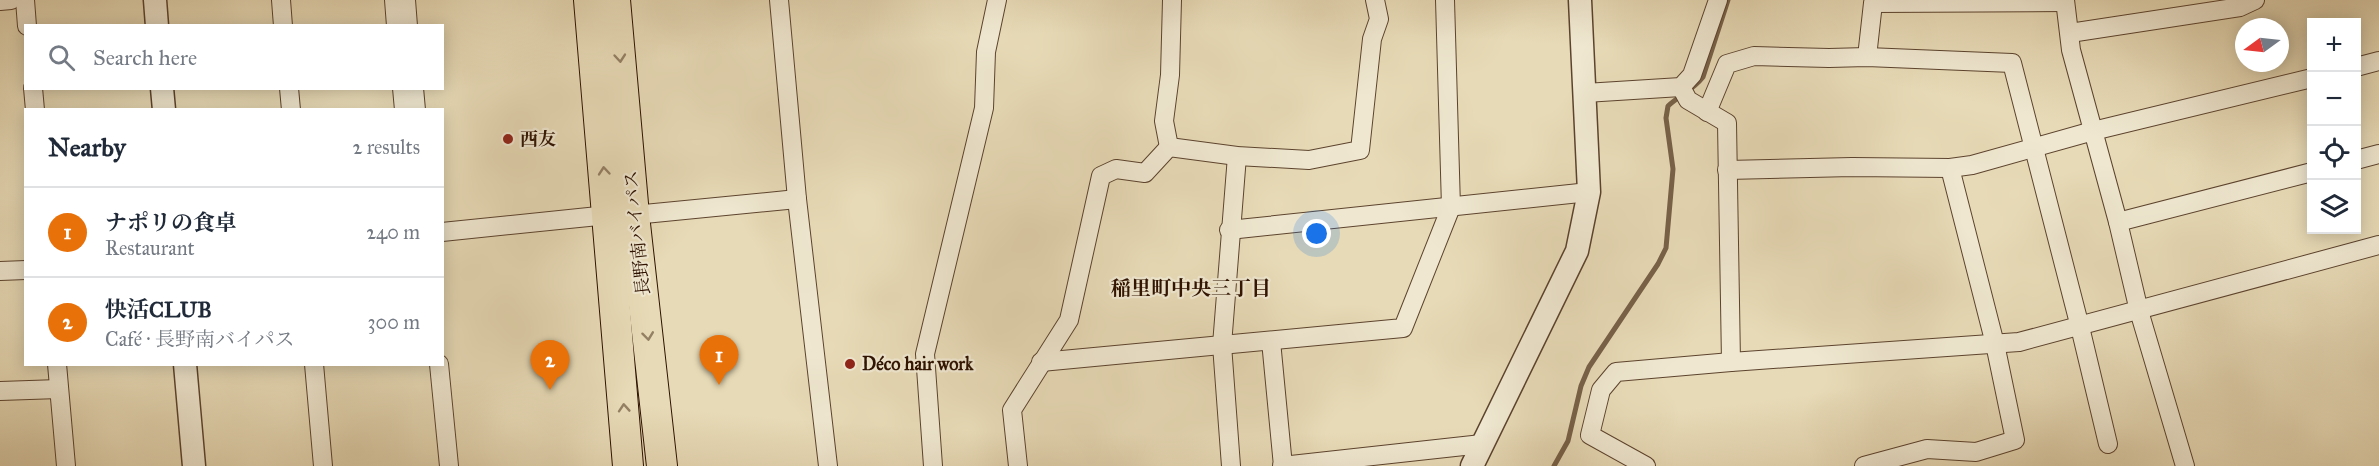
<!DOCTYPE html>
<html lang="en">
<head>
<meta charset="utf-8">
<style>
	:root { --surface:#fff; --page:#f2f2f3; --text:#1f2937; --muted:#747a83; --line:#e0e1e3; --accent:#111827 }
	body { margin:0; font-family:"IM FELL Great Primer","Noto Serif JP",serif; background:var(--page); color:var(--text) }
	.controls { position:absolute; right:18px; top:18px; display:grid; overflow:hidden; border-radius:0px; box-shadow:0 3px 15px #0003 }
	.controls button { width:54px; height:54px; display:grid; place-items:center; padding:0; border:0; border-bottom:2px solid var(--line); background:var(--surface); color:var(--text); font:30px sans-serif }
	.compass { position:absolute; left:2235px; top:18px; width:54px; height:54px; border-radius:50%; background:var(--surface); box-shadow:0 3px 15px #0003; rotate:255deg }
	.you { position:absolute; left:1317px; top:234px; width:21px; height:21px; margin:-15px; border:4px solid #fff; border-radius:50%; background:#1a73e8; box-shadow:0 0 0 9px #1a73e833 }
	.badge { display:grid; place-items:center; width:39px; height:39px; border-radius:50%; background:var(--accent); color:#fff; font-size:20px; font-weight:700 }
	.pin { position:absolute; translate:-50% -50px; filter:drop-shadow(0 2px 3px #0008) }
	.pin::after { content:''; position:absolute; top:32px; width:21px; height:18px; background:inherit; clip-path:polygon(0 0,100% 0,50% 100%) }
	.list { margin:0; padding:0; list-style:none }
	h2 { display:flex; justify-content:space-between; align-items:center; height:78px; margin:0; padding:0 24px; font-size:26px }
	h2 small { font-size:20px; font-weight:400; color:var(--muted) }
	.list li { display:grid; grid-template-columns:39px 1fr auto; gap:18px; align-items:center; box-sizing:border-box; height:90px; padding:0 24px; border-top:2px solid var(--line) }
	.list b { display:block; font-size:22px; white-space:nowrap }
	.list p { margin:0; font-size:20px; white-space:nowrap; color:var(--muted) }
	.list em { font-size:20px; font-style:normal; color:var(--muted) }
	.icon { flex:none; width:33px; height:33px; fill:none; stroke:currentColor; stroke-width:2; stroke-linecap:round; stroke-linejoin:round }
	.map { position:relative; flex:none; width:2379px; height:466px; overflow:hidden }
	.search { position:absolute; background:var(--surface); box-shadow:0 3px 15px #0003; left:24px; top:24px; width:420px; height:66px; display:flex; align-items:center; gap:15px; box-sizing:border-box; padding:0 21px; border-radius:0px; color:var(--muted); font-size:22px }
	.panel { position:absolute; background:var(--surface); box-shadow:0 3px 15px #0003; left:24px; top:108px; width:420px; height:258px; border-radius:0px }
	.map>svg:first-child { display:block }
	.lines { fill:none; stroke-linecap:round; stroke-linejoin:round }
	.stream { stroke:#776148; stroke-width:5 }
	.pedestrian-casing { stroke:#5c432e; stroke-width:16 }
	.minor-casing { stroke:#5c432e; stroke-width:20 }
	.tertiary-casing { stroke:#5c432e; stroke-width:25 }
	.trunk-casing { stroke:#2e1100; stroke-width:32 }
	.pedestrian { stroke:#efe7d0; stroke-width:14 }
	.minor { stroke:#efe7d0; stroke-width:18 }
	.tertiary { stroke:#efe7d0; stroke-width:22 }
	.trunk { stroke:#e7dab6; stroke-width:30 }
	.oneway { stroke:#948064 }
	.poi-dot { fill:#8f2418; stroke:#efe7d0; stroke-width:2 }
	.labels { text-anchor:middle; stroke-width:4.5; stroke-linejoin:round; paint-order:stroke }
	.poi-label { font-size:18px; font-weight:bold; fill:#2e1100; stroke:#efe7d0; text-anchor:start }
	.street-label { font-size:18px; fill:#2e1100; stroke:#efe7d0 }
	.neighbourhood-label { font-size:20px; font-weight:bold; fill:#2e1100; stroke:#efe7d0 }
</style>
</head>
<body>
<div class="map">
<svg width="2379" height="466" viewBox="0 0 2379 466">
	<rect width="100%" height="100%" fill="#e7dab6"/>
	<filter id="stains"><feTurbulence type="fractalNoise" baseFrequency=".00333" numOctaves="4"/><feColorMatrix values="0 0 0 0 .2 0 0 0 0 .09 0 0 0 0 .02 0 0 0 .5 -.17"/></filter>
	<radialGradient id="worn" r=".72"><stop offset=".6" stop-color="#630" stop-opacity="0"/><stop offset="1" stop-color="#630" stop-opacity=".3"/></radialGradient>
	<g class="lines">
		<!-- stream -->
		<path class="stream" d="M1554,466L1568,441L1581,386L1589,367L1658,264L1666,248L1673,169L1666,118L1668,106C1680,95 1693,90 1703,77L1728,0"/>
		<defs>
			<g id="pedestrian">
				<path d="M392,0L394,26"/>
				<path d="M400,88L402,110"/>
			</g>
			<g id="minor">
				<path d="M25,0L27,26"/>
				<path d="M281,0L283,26"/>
				<path d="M406,0L408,26"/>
				<path d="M779,0L797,199L828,466"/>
				<path d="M2065,0L2071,50L2118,222L2139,311L2185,466"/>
				<path d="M0,1L11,0"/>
				<path d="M2070,33L2240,7L2255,0"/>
				<path d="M1867,57L1873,3L2065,2"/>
				<path d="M2356,67L2379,61"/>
				<path d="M1681,87L1688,100L1727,123L1731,362"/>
				<path d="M33,88L35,110"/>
				<path d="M289,88L291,110"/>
				<path d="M414,88L416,110"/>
				<path d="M1585,93L1681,87L1692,75L1718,0"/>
				<path d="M1707,112L1727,64L1754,56L1829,58L1867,57L2012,63L2080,327L2108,444"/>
				<path d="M1169,147L1164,121L1170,75L1172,0"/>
				<path d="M2356,160L2379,154"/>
				<path d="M1727,170L1852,167L1950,168L1972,165L2093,131L2312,78"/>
				<path d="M634,215L797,199"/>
				<path d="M2118,222L2312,172"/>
				<path d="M1229,230L1589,192"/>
				<path d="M442,232L608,215"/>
				<path d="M0,271L26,270"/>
				<path d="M1271,341L1283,466"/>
				<path d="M1041,362L1403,328L1451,207L1445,0"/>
				<path d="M57,364L66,466"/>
				<path d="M314,364L323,466"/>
				<path d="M439,364L449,466"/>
				<path d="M0,391L59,389"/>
				<path d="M933,466L925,354L984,108L986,52L997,0"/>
				<path d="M1018,466L1012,410L1069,320L1101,176L1116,169L1145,173L1169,147L1237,156L1309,160L1360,150L1372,39L1379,19L1375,0"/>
				<path d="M1231,466L1222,345L1237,156"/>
				<path d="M1282,466L1482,444"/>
				<path d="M1646,466L1590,435L1601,390L1616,372L1731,362L2019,342L2379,245"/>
				<path d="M1864,466L1927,449L1976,452L2015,440L1995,344L1950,168"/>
			</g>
			<g id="tertiary">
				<path d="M155,0L157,26"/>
				<path d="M162,88L164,110"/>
				<path d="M185,364L194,466"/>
				<path d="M1472,466L1577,251L1589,192L1580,0"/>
			</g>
			<g id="trunk">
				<path d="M589,0L628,466"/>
				<path d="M615,0L634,215L662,466"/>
			</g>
		</defs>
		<!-- pedestrian casing -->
		<use href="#pedestrian" class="pedestrian-casing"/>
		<!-- minor casing -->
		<use href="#minor" class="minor-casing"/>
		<!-- tertiary casing -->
		<use href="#tertiary" class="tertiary-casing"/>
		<!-- trunk casing -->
		<use href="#trunk" class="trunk-casing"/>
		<!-- pedestrian -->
		<use href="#pedestrian" class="pedestrian"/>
		<!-- minor -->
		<use href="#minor" class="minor"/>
		<!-- tertiary -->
		<use href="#tertiary" class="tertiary"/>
		<!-- trunk -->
		<use href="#trunk" class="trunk"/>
	</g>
	<!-- one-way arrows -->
	<defs><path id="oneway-chevron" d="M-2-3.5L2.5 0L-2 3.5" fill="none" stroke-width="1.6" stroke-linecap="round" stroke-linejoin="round" transform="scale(1.5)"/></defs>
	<g class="oneway">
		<use href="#oneway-chevron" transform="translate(620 58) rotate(85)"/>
		<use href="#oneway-chevron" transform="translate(604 171) rotate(-95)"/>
		<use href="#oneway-chevron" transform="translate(648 336) rotate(83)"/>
		<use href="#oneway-chevron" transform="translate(624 408) rotate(-94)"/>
	</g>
	<!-- markers -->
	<g class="poi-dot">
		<circle cx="508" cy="139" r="6"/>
		<circle cx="850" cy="364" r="6"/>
	</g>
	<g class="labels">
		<!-- poi labels -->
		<g class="poi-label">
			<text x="520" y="145">西友</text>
			<text x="862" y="370">Déco hair work</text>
		</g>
		<!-- street labels -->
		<g class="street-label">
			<text transform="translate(637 233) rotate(-96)" y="6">長野南バイパス</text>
		</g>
		<!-- neighbourhood labels -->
		<g class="neighbourhood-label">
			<text x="1191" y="295">稲里町中央三丁目</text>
		</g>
	</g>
	<rect width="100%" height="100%" filter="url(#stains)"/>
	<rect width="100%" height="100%" fill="url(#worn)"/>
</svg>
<div class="controls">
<button>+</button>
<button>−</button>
<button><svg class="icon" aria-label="locate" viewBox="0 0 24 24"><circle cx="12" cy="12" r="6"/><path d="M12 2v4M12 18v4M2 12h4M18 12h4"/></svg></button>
<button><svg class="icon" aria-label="layers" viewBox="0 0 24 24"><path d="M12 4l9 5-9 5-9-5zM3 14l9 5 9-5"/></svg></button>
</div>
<svg class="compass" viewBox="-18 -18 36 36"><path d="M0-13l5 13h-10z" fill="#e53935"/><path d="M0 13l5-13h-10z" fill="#747a83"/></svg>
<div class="you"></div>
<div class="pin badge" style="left:719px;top:385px;background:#e8710a">1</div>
<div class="pin badge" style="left:550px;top:390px;background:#e8710a">2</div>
<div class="search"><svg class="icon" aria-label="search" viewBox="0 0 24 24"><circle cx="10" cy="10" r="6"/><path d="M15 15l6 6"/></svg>Search here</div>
<section class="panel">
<h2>Nearby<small>2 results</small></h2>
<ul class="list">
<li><span class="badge" style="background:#e8710a">1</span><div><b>ナポリの食卓</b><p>Restaurant</p></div><em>240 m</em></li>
<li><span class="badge" style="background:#e8710a">2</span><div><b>快活CLUB</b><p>Café · 長野南バイパス</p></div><em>300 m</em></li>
</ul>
</section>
</div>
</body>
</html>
